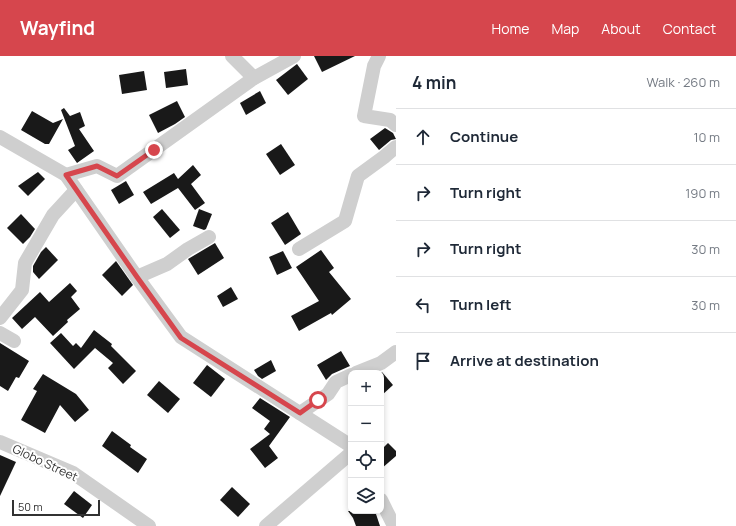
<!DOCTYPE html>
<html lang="en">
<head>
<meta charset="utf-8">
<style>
	:root { --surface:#fff; --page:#f2f2f3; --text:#1f2937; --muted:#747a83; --line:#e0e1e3; --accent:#d6464d }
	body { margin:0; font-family:Manrope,sans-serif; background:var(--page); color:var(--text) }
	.controls { position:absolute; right:12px; bottom:12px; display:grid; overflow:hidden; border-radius:8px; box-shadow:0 2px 6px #0003 }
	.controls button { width:36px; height:36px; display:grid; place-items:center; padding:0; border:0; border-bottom:1px solid var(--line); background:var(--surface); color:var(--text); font:20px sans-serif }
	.scale { position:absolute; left:12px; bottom:10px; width:88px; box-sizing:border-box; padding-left:4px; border:2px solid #323232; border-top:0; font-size:11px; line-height:14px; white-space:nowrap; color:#323232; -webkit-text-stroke:3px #fff; paint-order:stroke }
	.stop { position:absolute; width:12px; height:12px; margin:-9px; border:3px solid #d6464d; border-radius:50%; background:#fff }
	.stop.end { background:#d6464d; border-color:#fff; box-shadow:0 1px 4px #0008 }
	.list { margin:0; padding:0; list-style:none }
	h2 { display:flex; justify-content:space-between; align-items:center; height:52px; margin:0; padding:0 16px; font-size:17px }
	h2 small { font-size:13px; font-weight:400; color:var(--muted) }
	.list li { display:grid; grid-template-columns:26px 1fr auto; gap:12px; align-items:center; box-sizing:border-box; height:56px; padding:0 16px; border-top:1px solid var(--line) }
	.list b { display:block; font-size:15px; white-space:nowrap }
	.list em { font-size:13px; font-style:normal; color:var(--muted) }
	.icon { flex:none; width:22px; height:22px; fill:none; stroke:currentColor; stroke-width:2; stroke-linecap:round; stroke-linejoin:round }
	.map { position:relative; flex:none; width:396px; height:470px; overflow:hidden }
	header { display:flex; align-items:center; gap:24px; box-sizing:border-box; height:56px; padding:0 20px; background:var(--accent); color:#fff }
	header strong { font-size:19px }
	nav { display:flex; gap:22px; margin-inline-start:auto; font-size:14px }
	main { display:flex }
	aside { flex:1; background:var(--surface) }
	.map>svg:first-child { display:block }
	.building { fill:#191919 }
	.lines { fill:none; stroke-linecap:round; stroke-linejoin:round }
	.street { stroke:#cfcfcf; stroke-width:14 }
	.route { stroke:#d6464d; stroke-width:5 }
	.labels { text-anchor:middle; stroke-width:4; stroke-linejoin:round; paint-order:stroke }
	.street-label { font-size:12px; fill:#323232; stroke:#fff }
</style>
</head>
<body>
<header>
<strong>Wayfind</strong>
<nav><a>Home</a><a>Map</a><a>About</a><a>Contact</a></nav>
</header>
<main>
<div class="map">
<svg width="396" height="470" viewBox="0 0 396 470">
	<rect width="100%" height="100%" fill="#fff"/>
	<!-- building -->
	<g class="building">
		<path d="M314,0H355L322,16Z"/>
		<path d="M297,8L308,23L288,39L276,24Z"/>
		<path d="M186,13L188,29L166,32L164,16Z"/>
		<path d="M144,15L147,34L122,38L119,19Z"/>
		<path d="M260,35L266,47L246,59L240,47Z"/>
		<path d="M177,45L185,61L175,68L158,77L149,59Z"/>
		<path d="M64,52L70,60L80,56L85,70L79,73L94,95L77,107L68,94L75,90L61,54Z"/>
		<path d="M32,55L53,67L63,63L49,88H45L21,74Z"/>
		<path d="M385,72L393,77L396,83L391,84L379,94L370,83Z"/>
		<path d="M281,88L295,109L280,119L266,98Z"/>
		<path d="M193,109L201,119L191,128L205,147L195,154L178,132L151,148L143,136L174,117L178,123Z"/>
		<path d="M38,116L45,123L28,140L18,130Z"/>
		<path d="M126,125L134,139L119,148L111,134Z"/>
		<path d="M162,153L180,174L170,182L153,161Z"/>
		<path d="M199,153L212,158L206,173L204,174L193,170Z"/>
		<path d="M288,156L301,178L285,189L271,167Z"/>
		<path d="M21,158L35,173L30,181L23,188L7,172Z"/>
		<path d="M215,187L224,202L198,219L188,203Z"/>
		<path d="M46,191L58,204L39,223L33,216V210L41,196Z"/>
		<path d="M321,194L334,212L329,216L351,243L332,259L331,257L299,275L291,260L319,245L296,211Z"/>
		<path d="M283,195L292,212L277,219L269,201Z"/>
		<path d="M116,205L133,229L122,240L102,219Z"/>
		<path d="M70,227L77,235L71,241L80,253L67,264L68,266L53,280L35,261L22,273L12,262L40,236L49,246Z"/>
		<path d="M231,231L238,243L223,251L217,240Z"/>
		<path d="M94,274L112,288L111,290L136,315L123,328L108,312L113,307L95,292L74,313L50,287L61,277L73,290L76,287L81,292Z"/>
		<path d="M0,287L29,305L19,322L16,321L8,335L0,330Z"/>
		<path d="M341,295L350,310L332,318L326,324L317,309Z"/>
		<path d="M271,304L276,315L262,323L258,320L254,314Z"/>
		<path d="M207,309L225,323L211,341L193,327Z"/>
		<path d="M381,316H382L393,329L381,340Z"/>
		<path d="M43,318L76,338L89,354L75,366L60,349L45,377L21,364L37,335L33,333Z"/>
		<path d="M159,325L180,343L168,357L147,339Z"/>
		<path d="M260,342L290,361L269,390L278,402L265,412L250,393L270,378L264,373L270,365L252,352Z"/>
		<path d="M112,375L131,389L130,391L147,403L138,417L102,390Z"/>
		<path d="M388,387L396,395V400L381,413V394Z"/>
		<path d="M0,399L16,406L0,440Z"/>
		<path d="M232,431L250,448L238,461L220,444Z"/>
		<path d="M74,435L92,449L83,462L64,448Z"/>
		<path d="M348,455H375L380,470H356L353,462Z"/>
	</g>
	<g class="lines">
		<!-- street -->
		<g class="street">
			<path d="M232,0L254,22"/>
			<path d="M379,0L374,10L364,60L390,64L396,69"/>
			<path d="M0,81L66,119L134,217L181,281L351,390"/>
			<path d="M66,119L97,110L117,120L254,22L294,0"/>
			<path d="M299,193L345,165L358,120L384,101L396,91"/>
			<path d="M137,221L167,208L188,193L209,181"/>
			<path d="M0,262L22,234L25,207L53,159L76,134"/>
			<path d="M0,277L14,285"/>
			<path d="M356,317L381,307L396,296"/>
			<path d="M300,357L328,338L336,326L351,319"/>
			<path d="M0,386L73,417L149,470"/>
			<path d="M381,444L394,470"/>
			<path d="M266,470L351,397"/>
		</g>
	</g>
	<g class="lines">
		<!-- route -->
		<path class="route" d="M154,94L117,120L97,110L66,119L137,221L181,282L300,357L318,344"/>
	</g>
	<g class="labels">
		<!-- street labels -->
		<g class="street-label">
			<text transform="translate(45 407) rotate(25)" y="4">Globo Street</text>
		</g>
	</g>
</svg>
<div class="controls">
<button>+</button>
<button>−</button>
<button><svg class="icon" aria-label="locate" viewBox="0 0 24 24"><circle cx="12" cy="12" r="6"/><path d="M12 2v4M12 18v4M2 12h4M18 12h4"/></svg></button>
<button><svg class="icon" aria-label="layers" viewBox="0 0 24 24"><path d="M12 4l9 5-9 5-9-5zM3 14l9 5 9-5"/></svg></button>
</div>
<div class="scale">50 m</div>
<div class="stop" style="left:318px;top:344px"></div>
<div class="stop end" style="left:154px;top:94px"></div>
</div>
<aside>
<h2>4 min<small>Walk · 260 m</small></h2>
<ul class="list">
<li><svg class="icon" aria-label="ahead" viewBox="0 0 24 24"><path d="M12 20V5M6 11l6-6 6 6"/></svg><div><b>Continue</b></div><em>10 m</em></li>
<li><svg class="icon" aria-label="right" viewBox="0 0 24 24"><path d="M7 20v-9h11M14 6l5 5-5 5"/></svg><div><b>Turn right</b></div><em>190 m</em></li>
<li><svg class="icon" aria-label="right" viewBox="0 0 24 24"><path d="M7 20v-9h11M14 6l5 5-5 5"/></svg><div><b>Turn right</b></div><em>30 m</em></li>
<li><svg class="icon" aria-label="left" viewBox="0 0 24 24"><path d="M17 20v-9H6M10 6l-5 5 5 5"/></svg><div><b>Turn left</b></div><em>30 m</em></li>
<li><svg class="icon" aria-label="arrive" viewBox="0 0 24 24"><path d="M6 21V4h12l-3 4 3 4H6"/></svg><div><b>Arrive at destination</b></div></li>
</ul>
</aside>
</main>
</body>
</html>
